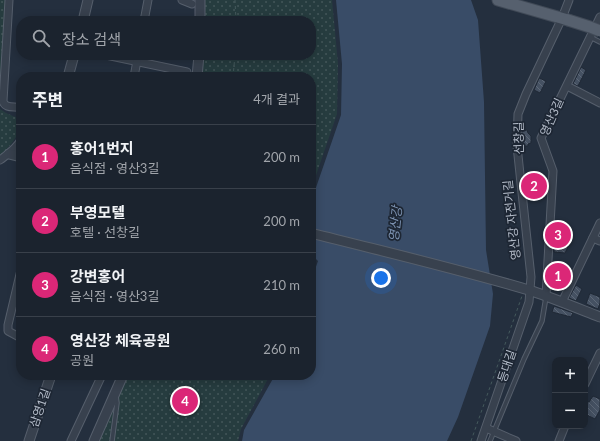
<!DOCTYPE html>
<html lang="ko">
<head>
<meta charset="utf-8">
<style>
	:root { --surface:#1b232e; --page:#282f3a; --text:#f1f3f6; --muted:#a0a4aa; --line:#39404a; --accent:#db2777 }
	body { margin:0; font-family:Lato,"Noto Sans KR",sans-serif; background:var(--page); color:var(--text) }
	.controls { position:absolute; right:12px; bottom:12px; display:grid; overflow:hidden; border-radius:8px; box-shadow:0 2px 10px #0003 }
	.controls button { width:36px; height:36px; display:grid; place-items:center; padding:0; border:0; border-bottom:1px solid var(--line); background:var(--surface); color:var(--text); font:20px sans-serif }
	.you { position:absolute; left:381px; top:278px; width:14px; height:14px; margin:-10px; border:3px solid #fff; border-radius:50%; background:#1a73e8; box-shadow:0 0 0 6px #1a73e833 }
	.badge { display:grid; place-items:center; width:26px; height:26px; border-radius:50%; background:var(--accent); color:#fff; font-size:13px; font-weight:700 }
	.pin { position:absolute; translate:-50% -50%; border:2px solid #fff; box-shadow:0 1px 4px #0006 }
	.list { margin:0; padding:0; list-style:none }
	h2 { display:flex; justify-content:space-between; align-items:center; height:52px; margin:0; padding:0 16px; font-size:17px }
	h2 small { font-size:13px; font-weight:400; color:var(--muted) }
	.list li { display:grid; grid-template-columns:26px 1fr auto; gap:12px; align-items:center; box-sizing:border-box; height:64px; padding:0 16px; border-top:1px solid var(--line) }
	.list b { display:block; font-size:15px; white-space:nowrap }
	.list p { margin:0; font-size:13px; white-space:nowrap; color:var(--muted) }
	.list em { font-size:13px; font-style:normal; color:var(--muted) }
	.icon { flex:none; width:22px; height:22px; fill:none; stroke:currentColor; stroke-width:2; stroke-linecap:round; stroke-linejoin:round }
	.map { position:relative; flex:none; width:600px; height:441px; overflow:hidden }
	.search { position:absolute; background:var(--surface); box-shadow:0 2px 10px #0003; left:16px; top:16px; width:300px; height:44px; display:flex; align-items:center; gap:10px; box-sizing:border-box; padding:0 14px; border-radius:16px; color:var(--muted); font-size:15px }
	.panel { position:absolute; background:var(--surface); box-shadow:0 2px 10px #0003; left:16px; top:72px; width:300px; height:308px; border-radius:16px }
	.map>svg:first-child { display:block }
	.park { fill:url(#park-dots) }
	.water { fill:#394c67 }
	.building { fill:url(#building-back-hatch); stroke:#1f2835 }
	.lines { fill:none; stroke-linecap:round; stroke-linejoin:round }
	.service-casing { stroke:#565f6c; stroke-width:5.5 }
	.minor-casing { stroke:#565f6c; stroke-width:9 }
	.tertiary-casing { stroke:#565f6c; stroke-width:11 }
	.primary-casing { stroke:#414a57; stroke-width:13 }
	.path { stroke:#44595c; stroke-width:1; stroke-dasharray:3 3; stroke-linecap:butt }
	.service { stroke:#38414e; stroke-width:3.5 }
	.minor { stroke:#38414e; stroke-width:7 }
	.tertiary { stroke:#38414e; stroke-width:9 }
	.primary { stroke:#56606e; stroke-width:11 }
	.primary-bridge-casing { stroke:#414a57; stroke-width:13; stroke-linecap:butt }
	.primary-bridge { stroke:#56606e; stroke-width:11 }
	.labels { text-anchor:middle; stroke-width:3.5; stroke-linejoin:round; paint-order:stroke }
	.street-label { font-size:12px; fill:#b4bcc9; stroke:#1d2633 }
	.water-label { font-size:13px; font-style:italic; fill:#7c92b1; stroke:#1d2633 }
</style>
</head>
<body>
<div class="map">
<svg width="600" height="441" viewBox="0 0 600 441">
	<defs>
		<pattern id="park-dots" width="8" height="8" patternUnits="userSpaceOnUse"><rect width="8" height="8" fill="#263c3f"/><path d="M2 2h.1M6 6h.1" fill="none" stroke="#435659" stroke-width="1.8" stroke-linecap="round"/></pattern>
		<pattern id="building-back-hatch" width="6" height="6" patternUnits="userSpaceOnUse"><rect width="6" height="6" fill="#455162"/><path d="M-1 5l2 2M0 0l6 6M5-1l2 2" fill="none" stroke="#5d6877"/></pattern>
	</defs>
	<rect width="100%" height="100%" fill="#242f3e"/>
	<!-- park -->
	<g class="park">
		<path d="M0,0H7L4,33L0,83Z"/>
		<path d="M204,0H332L338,64L337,114L311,190V77H201L203,55H311V21H204Z"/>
		<path d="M0,109L6,113L20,119C21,135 11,145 0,156Z"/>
		<path d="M125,375H270L241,429L238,441H98Z"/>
	</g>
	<!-- water -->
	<path class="water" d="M336,0H471L478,20L484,102L486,250L493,294L490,326L458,417L447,441H242L244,430L275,375H311V281L318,261L311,254V202L341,115L342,64Z"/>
	<!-- building -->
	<g class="building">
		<path d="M581,67L586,70L578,86L573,84Z"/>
		<path d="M539,78L546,81L540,93L534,90Z"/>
		<path d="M527,130L528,133L531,136V143L528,144V146H522V131Z"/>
		<path d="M535,174L536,180L540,184L541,196L538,198L531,199L527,179Z"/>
		<path d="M555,228L564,230L561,246H567V249L565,253L554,252Z"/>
		<path d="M553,273L569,275L567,279L561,278V280L552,279Z"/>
		<path d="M576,285L582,289L576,301L569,298Z"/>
		<path d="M590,293L600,297V303L598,309L586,304Z"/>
		<path d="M554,306L573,313L571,317L552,312Z"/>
		<path d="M593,396L600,399V410L595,419L585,414L586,403L588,402H589Z"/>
	</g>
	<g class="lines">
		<defs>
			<g id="service">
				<path d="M590,37L600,42"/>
				<path d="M112,441L117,403L116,396"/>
				<path d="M490,441L524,359L542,321L546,297"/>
			</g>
			<g id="minor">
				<path d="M9,0L3,101C5,109 14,106 21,108"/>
				<path d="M182,0L192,4"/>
				<path d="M144,21L148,0"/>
				<path d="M106,55L187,72"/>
				<path d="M134,77L138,55"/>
				<path d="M567,86L600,103"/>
				<path d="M0,160C8,154 16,149 21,140"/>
				<path d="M593,238L600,241"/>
				<path d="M21,270L8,325V331L21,338"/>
				<path d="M546,296L553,171L541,138L600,17"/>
				<path d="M562,302L600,223"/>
				<path d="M585,384L600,353"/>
				<path d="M486,428L516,441"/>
				<path d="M71,441L102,375"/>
				<path d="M481,441L529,302L531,277L517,146L518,114L526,94L562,18L569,0"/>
				<path d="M559,441L565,426"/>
			</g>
			<g id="tertiary">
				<path d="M200,0V21"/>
				<path d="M83,21L88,0"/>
				<path d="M68,77L74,55"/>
				<path d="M197,77L199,55"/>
				<path d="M9,154L21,157"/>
				<path d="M311,233C385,252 459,269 532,291C555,299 577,308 600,317"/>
				<path d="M29,441L51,375"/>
				<path d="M94,441L123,375"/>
			</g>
			<path id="primary" d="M498,0L568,20"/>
		</defs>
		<!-- service casing -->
		<use href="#service" class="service-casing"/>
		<!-- minor casing -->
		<use href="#minor" class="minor-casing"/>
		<!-- tertiary casing -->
		<use href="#tertiary" class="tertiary-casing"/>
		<!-- primary casing -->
		<use href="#primary" class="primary-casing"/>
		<!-- path -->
		<g class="path">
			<path d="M235,0L236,21"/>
			<path d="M233,77L235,55"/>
			<path d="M471,441L522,296"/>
		</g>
		<!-- service -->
		<use href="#service" class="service"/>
		<!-- minor -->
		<use href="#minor" class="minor"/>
		<!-- tertiary -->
		<use href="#tertiary" class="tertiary"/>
		<!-- primary -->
		<use href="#primary" class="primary"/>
		<defs>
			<path id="primary-bridge" d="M568,20L590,27L600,31"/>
		</defs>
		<!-- primary-bridge casing -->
		<use href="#primary-bridge" class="primary-bridge-casing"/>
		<!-- primary-bridge -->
		<use href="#primary-bridge" class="primary-bridge"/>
	</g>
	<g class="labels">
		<!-- street labels -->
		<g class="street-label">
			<text transform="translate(552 117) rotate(-66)" y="4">영산3길</text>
			<text transform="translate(519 138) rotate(-91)" y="4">선창길</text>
			<text transform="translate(512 220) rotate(-96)" y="4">영산강 자전거길</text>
			<text transform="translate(507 366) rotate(-71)" y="4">등대길</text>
			<text transform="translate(40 408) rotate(-71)" y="4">삼영1길</text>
		</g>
		<!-- water labels -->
		<g class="water-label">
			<text transform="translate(395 224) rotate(-84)" y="5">영산강</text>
		</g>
	</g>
</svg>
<div class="controls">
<button>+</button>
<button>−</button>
</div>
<div class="you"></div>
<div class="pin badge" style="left:558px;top:276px">1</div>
<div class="pin badge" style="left:534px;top:186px">2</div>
<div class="pin badge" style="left:558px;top:235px">3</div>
<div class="pin badge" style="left:185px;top:401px">4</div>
<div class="search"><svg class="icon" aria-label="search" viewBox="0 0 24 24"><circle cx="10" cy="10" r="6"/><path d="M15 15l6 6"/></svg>장소 검색</div>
<section class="panel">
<h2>주변<small>4개 결과</small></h2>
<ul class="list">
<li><span class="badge">1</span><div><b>홍어1번지</b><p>음식점 · 영산3길</p></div><em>200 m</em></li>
<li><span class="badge">2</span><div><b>부영모텔</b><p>호텔 · 선창길</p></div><em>200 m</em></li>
<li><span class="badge">3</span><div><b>강변홍어</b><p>음식점 · 영산3길</p></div><em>210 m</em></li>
<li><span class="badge">4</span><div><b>영산강 체육공원</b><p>공원</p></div><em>260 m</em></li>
</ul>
</section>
</div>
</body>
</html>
